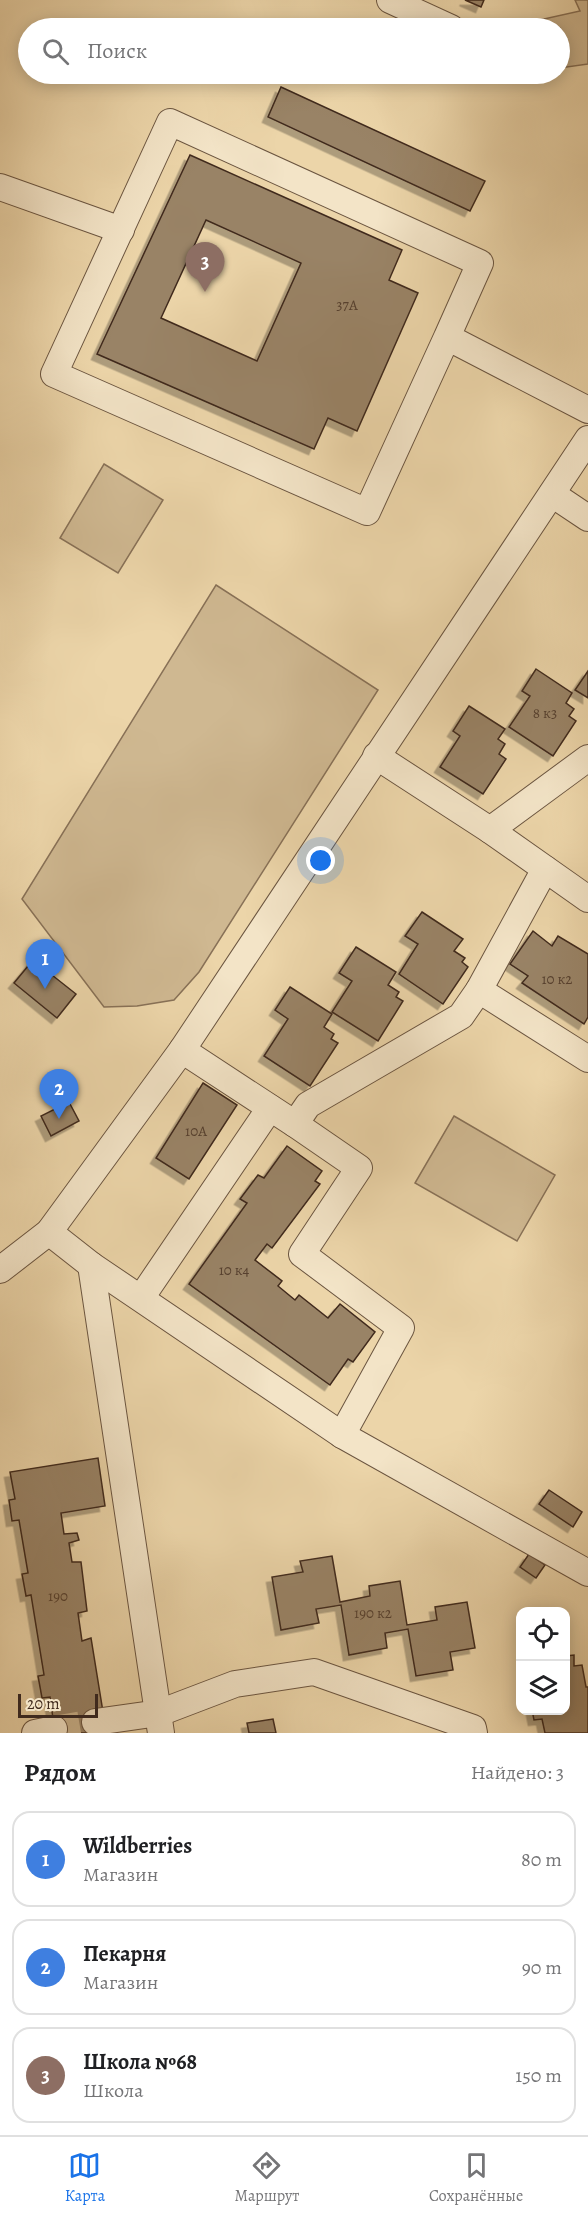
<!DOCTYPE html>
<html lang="ru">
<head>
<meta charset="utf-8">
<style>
	:root { --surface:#fff; --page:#f6f6f6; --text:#202124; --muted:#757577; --line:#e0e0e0; --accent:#1a73e8 }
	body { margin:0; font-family:Alegreya,serif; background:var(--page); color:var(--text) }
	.controls { position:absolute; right:18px; bottom:18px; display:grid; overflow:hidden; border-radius:12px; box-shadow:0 3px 15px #0003 }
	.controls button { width:54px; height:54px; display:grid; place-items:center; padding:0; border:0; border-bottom:2px solid var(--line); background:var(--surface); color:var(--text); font:30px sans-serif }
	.scale { position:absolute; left:18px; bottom:15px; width:80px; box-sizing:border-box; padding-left:6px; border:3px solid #402a1d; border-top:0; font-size:16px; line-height:21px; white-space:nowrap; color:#402a1d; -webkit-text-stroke:4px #f3e4c7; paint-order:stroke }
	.you { position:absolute; left:321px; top:861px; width:21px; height:21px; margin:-15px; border:4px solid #fff; border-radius:50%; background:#1a73e8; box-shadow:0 0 0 9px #1a73e833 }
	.badge { display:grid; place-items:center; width:39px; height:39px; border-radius:50%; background:var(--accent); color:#fff; font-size:20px; font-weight:700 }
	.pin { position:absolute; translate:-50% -50px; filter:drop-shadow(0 2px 3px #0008) }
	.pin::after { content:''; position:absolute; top:32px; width:21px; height:18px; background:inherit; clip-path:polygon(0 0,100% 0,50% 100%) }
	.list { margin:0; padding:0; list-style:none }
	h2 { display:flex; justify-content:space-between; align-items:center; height:78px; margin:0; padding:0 24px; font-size:26px }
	h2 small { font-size:20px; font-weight:400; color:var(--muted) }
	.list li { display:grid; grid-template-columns:39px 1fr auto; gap:18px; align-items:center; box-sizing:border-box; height:96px; margin:0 12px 12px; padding:0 12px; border:2px solid var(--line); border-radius:18px }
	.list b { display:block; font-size:22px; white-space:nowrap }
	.list p { margin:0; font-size:20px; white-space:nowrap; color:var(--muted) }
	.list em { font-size:20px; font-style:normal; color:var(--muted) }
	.icon { flex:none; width:33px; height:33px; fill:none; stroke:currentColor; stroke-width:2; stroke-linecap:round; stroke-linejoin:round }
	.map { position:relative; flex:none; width:588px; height:1733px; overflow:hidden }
	.search { position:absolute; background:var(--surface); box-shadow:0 3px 15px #0003; left:18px; right:18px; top:18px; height:66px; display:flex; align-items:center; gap:15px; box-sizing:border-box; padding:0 21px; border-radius:33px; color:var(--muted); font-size:22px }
	.sheet { height:402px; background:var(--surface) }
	nav { display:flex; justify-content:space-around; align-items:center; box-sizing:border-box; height:84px; border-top:2px solid var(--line); background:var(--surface); font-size:16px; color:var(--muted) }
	nav a { display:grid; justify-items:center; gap:3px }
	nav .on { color:var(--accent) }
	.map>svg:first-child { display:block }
	.green { fill:#cfb891; stroke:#887157; stroke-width:1.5 }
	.building { fill:#998366; stroke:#402a1d; stroke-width:1.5; fill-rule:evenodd; filter:url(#shadow) }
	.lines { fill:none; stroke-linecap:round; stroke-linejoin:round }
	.minor-tunnel { stroke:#cab38d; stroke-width:26; stroke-dasharray:26 13; stroke-linecap:butt }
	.minor-casing { stroke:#6b5540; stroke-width:28 }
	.minor { stroke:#f3e4c7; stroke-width:26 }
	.labels { text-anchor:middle; stroke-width:6; stroke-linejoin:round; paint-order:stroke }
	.number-label { font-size:15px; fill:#56402f }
</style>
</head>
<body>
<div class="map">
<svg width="588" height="1733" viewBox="0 0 588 1733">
	<defs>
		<filter id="shadow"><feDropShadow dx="-5.5" dy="5.5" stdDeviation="0" flood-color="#0004"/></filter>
	</defs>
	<rect width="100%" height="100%" fill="#ecd5a9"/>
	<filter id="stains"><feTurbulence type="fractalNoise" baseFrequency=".00333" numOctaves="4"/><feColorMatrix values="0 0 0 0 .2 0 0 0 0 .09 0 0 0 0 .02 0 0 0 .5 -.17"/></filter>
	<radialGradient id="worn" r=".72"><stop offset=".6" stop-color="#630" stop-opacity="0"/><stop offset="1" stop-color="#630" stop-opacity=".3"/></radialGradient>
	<!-- green -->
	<g class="green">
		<path d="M575,0H588V64L560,68V28H503L580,11Z"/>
		<path d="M104,464L163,500L118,573L60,538Z"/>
		<path d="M216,585L378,690L199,972L174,1000L137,1006L104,1007L22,899Z"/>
		<path d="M454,1116L555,1175L517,1241L415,1183Z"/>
	</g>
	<!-- building -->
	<g class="building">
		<path d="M465,0H484L481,7Z"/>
		<path d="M281,87L485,181L470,211L268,117Z"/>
		<path d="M190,155L402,250L389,280L418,293L357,431L328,418L314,449L97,354ZM206,220L301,263L257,361L161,318Z"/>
		<path d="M536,669L572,693L566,703L574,709L569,716L576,721L553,756L509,727L530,696L522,691Z"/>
		<path d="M588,671V698L575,690Z"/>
		<path d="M469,706L505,729L498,739L505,744L499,754L506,759L483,794L440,767L460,736L453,731Z"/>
		<path d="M422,912L463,939L454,951L465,958L462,962L468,967L443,1004L399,974L418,944L405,936Z"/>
		<path d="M533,931L552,946L558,936L588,954V1017L584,1024L522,983L528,976L510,964Z"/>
		<path d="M356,947L396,972L388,985L399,992L396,997L403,1001L378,1041L332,1012L352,981L339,973Z"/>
		<path d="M33,960L76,994L57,1018L14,983Z"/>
		<path d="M290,987L332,1014L324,1027L334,1034L331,1039L338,1043L310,1086L264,1056L288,1019L275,1010Z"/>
		<path d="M203,1083L237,1105L189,1179L156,1158Z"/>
		<path d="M69,1102L79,1121L51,1136L41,1116Z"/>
		<path d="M287,1146L322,1171L315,1181L320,1184L272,1248L267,1244L255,1260L282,1281L278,1286L295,1300L299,1295L328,1318L340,1304L375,1332L353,1362L348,1359L330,1385L189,1284L247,1203L240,1199L258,1175L264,1178Z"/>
		<path d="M98,1458L105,1506L61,1513L64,1534L77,1533L79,1540L69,1543L72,1562H81L87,1611L78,1613L82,1641L91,1638L103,1712L97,1733H55L50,1697L42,1698L38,1676L44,1675L31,1595L26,1596L22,1574L28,1573L19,1520L12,1521L9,1500L15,1499L10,1472Z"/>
		<path d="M549,1490L582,1512L573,1527L539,1504Z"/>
		<path d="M529,1554L545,1565L536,1578L520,1567Z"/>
		<path d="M332,1556L340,1602L370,1596L369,1586L400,1581L407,1625L437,1620L435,1607L467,1602L475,1648L450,1652L453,1670L416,1676L408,1629L385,1633L387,1648L349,1655L341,1605L316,1609L319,1623L281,1630L272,1577L303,1572L300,1561Z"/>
		<path d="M574,1655V1666L582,1665L586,1687H588V1733H545L542,1719L534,1720L532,1710H566V1656Z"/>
		<path d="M273,1719L276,1733H249L247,1723Z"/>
	</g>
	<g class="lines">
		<!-- minor-tunnel -->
		<path class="minor-tunnel" d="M54,1729L95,1722"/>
		<defs>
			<g id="minor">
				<path d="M390,0L451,28"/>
				<path d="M0,187L121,230"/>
				<path d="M447,337L367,512L54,374L170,122L480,263L447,337L588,410"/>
				<path d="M552,494L588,518"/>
				<path d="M376,756L490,830L588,899"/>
				<path d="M490,830L588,758"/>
				<path d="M479,990L545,869"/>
				<path d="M182,1050L295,1124L308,1105L461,1016L479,990L588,1059"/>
				<path d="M295,1124L359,1168L302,1254L401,1328L342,1435"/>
				<path d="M49,1232L91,1265L342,1435L588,1573"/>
				<path d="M91,1265L161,1733"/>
				<path d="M0,1270L49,1232L182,1050L588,439"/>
				<path d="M141,1298L270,1108"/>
				<path d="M95,1722L159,1713L235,1684L314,1672L473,1728L474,1733"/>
				<path d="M35,1733L54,1729"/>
			</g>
		</defs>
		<!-- minor casing -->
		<use href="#minor" class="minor-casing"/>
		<!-- minor -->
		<use href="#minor" class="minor"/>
	</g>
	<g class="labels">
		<!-- number labels -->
		<g class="number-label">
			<text x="347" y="310">37А</text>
			<text x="545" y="718">8 к3</text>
			<text x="557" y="984">10 к2</text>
			<text x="196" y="1136">10А</text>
			<text x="234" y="1275">10 к4</text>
			<text x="58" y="1601">190</text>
			<text x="373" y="1618">190 к2</text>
		</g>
	</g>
	<rect width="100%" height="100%" filter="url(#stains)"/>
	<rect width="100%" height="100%" fill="url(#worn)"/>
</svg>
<div class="controls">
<button><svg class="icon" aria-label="locate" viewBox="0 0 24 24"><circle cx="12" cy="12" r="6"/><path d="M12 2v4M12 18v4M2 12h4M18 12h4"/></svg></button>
<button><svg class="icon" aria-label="layers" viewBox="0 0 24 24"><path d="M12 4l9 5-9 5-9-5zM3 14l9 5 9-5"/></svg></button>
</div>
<div class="scale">20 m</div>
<div class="you"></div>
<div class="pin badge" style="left:45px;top:989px;background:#3f7fe0">1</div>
<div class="pin badge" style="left:59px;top:1119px;background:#3f7fe0">2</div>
<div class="pin badge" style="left:205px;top:292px;background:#8d6e63">3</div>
<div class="search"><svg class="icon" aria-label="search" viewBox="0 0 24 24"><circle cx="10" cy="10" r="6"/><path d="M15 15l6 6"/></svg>Поиск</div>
</div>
<section class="sheet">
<h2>Рядом<small>Найдено: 3</small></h2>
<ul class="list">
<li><span class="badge" style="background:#3f7fe0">1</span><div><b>Wildberries</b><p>Магазин</p></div><em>80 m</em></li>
<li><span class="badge" style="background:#3f7fe0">2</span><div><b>Пекарня</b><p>Магазин</p></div><em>90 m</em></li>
<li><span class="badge" style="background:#8d6e63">3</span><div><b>Школа №68</b><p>Школа</p></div><em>150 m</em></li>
</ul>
</section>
<nav>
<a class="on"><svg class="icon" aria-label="map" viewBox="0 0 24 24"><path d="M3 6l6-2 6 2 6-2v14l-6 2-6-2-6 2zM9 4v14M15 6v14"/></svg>Карта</a>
<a><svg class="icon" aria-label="directions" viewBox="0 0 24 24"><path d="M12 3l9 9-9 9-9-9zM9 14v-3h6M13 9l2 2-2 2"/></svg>Маршрут</a>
<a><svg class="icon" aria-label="saved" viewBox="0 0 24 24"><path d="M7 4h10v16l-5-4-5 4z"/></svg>Сохранённые</a>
</nav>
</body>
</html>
